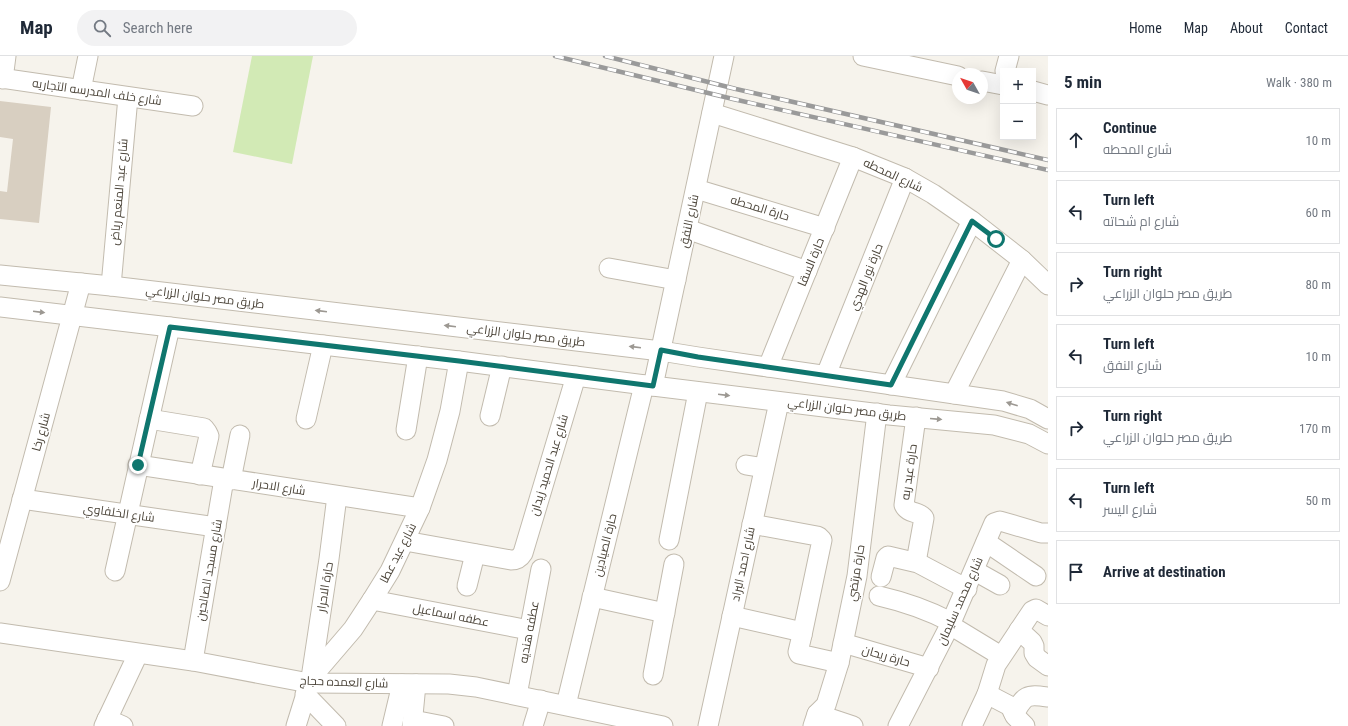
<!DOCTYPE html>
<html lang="en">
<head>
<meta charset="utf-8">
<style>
	:root { --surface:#fff; --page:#f2f2f3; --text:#1f2937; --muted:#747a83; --line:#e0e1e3 }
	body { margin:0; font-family:"Roboto Condensed",Cairo,sans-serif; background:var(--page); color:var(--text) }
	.controls { position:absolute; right:12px; top:12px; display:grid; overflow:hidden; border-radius:0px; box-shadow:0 4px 16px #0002 }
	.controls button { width:36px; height:36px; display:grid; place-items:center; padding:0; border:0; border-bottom:1px solid var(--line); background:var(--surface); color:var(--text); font:20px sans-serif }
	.compass { position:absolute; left:952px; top:12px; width:36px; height:36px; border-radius:50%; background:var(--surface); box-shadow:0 4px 16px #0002; rotate:310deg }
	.stop { position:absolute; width:12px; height:12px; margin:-9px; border:3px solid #0f766e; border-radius:50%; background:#fff }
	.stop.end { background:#0f766e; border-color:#fff; box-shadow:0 1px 4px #0008 }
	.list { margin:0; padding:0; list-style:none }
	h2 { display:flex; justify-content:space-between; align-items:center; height:52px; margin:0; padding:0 16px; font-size:17px }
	h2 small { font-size:13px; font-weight:400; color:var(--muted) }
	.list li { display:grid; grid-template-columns:26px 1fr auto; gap:12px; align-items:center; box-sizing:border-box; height:64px; margin:0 8px 8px; padding:0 8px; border:1px solid var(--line); border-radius:0px }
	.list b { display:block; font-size:15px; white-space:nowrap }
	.list p { margin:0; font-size:13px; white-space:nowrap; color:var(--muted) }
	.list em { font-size:13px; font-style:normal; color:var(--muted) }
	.icon { flex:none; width:22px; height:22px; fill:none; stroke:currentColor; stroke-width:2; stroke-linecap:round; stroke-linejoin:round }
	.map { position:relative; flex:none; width:1048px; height:670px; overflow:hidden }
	header { display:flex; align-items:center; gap:24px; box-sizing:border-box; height:56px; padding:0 20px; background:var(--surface); border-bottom:1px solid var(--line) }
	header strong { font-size:19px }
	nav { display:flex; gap:22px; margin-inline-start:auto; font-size:14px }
	.search { width:280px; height:36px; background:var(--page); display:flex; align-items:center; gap:10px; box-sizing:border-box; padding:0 14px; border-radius:22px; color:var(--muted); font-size:15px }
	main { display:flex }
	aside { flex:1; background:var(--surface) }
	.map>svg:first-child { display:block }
	.green { fill:#d2eab5 }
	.building { fill:#d8cfc1 }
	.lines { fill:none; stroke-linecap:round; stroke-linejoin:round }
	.street-casing { stroke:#c2bbae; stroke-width:21 }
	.street { stroke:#fff; stroke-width:19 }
	.rail-casing { stroke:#9a9a9a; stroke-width:4.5 }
	.rail { stroke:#fff; stroke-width:3; stroke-dasharray:9; stroke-linecap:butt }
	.oneway { fill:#9c9892 }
	.route { stroke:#0f766e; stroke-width:5 }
	.labels { text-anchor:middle; stroke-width:3.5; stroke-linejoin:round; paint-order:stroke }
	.street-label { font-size:12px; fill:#4b4439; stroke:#fff }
</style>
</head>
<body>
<header>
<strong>Map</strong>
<div class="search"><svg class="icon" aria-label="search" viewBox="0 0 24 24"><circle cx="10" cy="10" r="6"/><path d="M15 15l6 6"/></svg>Search here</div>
<nav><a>Home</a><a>Map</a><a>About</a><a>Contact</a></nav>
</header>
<main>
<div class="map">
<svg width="1048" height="670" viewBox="0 0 1048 670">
	<rect width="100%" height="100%" fill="#f6f3ec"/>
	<!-- green -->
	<path class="green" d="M252,0H313L292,108L233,96Z"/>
	<!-- building -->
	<path class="building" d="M0,45L51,51L39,167L0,163V135L7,136L13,83L0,81Z"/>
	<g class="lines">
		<defs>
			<g id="street">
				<path d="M863,0L958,20"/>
				<path d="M1005,15L1009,0"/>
				<path d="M0,22L193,50"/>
				<path d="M3,23L6,0"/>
				<path d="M982,25L1003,29"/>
				<path d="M81,34L88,0"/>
				<path d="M1033,35L1048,39"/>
				<path d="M712,57L853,101L905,122L933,138L972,165L1022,204L1048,229"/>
				<path d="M696,133L825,172"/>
				<path d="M687,173L807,215"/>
				<path d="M609,212L676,224"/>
				<path d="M0,219L111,230L661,295L698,301L1003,345L1030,353L1048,363"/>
				<path d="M111,230L128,41"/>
				<path d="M0,251L459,305L653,330L889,359L994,369L1029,378L1048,388"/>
				<path d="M768,311L853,101"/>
				<path d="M826,319L905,122"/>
				<path d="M891,329L972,165"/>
				<path d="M653,330L724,0"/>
				<path d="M954,338L1022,204"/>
				<path d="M490,360L502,310"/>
				<path d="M149,363L204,372L207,376L209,380L200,419"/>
				<path d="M306,363L323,289"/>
				<path d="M406,374L418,300"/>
				<path d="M138,409L420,452"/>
				<path d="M746,409L764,412"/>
				<path d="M231,424L240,379"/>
				<path d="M22,443L216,471"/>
				<path d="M752,468L817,480L819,481L822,484L802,579"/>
				<path d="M669,484L698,336"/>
				<path d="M405,485L511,504C517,504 520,502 523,497L576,320"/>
				<path d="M986,486L1036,520"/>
				<path d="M916,506L924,462C919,455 908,458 904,449L916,361"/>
				<path d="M115,515L170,271"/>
				<path d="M975,515L1000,529"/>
				<path d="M881,521L886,502L888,500L918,507L967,533"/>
				<path d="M0,525L81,227"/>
				<path d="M467,530L475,498"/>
				<path d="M879,540C905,546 928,554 951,566"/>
				<path d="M592,541L665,557"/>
				<path d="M372,544L529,574"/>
				<path d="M732,560L798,575L802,579L798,596L799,598L839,607"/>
				<path d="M950,569L1001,600"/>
				<path d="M1019,574L1032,586L1034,590V597L1037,602L1048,610"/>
				<path d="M0,577L193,605L309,627L449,628L476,631L663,670"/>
				<path d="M843,587L929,612"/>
				<path d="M193,605L224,423"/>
				<path d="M653,619L674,508"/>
				<path d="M311,622L329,503L337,440"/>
				<path d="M305,638L336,670"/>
				<path d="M987,638L1010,650L1015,660L1025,670"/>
				<path d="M517,639L541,513"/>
				<path d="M566,649L644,329"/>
				<path d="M817,658L853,670"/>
				<path d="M1014,658C1025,639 1026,638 1048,641"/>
				<path d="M107,663L123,670"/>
				<path d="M413,664L444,670"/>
				<path d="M104,670L138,598"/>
				<path d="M296,670L311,622L353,573L372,544L390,515L420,452L437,404L450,355L459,305"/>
				<path d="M392,670L402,628"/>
				<path d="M412,670L416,628"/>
				<path d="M533,670L541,644"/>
				<path d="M708,670L779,346"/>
				<path d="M813,670L817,658L826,649L839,607L857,520L877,357"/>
				<path d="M898,670L950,569L994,467L1000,465L1041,477H1048"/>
				<path d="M972,670L987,638L996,609L1032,555L1036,553L1048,560"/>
			</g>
		</defs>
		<!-- street casing -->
		<use href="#street" class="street-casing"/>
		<!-- street -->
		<use href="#street" class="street"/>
		<defs>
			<g id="rail">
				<path d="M555,0L733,43L1048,114"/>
				<path d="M605,0L736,33L1048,104"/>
			</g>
		</defs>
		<!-- rail casing -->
		<use href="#rail" class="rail-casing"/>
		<!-- rail -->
		<use href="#rail" class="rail"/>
	</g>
	<!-- one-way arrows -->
	<defs><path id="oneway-solid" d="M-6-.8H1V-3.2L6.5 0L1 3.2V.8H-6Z"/></defs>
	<g class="oneway">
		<use href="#oneway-solid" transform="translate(321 255) rotate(-173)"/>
		<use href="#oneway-solid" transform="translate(39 256) rotate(7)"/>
		<use href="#oneway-solid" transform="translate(450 270) rotate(-173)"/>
		<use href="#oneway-solid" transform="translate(635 291) rotate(-173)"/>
		<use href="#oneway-solid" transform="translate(724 339) rotate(7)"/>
		<use href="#oneway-solid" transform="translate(1012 348) rotate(-163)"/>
		<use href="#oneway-solid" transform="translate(936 363) rotate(5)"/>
	</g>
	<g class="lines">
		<!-- route -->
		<path class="route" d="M138,409L170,271L459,305L653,330L661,294L698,301L891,329L972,165L996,183"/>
	</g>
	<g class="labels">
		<!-- street labels -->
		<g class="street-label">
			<text transform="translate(97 36) rotate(8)" y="4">شارع خلف المدرسه التجاريه</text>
			<text transform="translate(893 119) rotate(25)" y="4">شارع المحطه</text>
			<text transform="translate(119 136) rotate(-85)" y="4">شارع عبد المنعم رياض</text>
			<text transform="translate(760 152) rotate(17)" y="4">حارة المحطه</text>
			<text transform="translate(689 165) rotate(-78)" y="4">شارع النفق</text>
			<text transform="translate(811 206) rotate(-68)" y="4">حارة السقا</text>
			<text transform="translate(866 221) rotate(-68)" y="4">حارة نور الهدي</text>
			<text transform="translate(205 241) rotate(7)" y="4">طريق مصر حلوان الزراعي</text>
			<text transform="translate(526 279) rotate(7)" y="4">طريق مصر حلوان الزراعي</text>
			<text transform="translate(847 353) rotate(7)" y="4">طريق مصر حلوان الزراعي</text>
			<text transform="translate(41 376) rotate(-75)" y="4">شارع رخا</text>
			<text transform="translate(549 409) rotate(-73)" y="4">شارع عبد الحميد زيدان</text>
			<text transform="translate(909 416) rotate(-82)" y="4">حارة عبد ربه</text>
			<text transform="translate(279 431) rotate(9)" y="4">شارع الاحرار</text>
			<text transform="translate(119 457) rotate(8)" y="4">شارع الخلفاوي</text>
			<text transform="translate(605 489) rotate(-76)" y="4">حارة الصيادين</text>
			<text transform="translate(398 497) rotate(-63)" y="4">شارع عيد عطا</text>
			<text transform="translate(743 508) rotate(-78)" y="4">شارع احمد البراد</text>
			<text transform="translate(209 514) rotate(-80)" y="4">شارع مسجد الصالحين</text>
			<text transform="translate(856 517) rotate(-81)" y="4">حارة مرتضي</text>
			<text transform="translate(325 531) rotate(-81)" y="4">حارة الاحرار</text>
			<text transform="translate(960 545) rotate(-66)" y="4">شارع محمد سليمان</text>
			<text transform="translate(451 559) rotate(11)" y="4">عطفه اسماعيل</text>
			<text transform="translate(529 576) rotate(-79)" y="4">عطفه هنديه</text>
			<text transform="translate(886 600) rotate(16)" y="4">حارة ريحان</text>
			<text transform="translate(344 626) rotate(2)" y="4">شارع العمده حجاج</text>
		</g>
	</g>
</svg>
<div class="controls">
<button>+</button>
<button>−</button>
</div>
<svg class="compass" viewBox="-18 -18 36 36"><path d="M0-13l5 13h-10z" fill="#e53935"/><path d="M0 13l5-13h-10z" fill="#747a83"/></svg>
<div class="stop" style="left:996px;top:183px"></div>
<div class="stop end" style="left:138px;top:409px"></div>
</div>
<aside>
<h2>5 min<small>Walk · 380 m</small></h2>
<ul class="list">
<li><svg class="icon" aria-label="ahead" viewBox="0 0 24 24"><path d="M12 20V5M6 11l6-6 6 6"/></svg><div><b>Continue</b><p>شارع المحطه</p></div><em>10 m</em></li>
<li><svg class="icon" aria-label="left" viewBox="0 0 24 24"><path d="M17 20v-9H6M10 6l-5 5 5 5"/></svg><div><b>Turn left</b><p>شارع ام شحاته</p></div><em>60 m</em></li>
<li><svg class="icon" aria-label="right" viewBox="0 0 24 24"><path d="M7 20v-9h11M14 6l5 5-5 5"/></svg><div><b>Turn right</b><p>طريق مصر حلوان الزراعي</p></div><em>80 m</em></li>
<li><svg class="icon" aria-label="left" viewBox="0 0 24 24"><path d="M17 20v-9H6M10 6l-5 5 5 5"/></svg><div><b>Turn left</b><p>شارع النفق</p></div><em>10 m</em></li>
<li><svg class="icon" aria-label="right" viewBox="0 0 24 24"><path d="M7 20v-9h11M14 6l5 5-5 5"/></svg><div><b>Turn right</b><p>طريق مصر حلوان الزراعي</p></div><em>170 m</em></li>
<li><svg class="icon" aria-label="left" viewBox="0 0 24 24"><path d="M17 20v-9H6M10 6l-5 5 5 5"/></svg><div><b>Turn left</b><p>شارع اليسر</p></div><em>50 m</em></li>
<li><svg class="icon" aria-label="arrive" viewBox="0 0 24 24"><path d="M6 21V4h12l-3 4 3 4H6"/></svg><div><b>Arrive at destination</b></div></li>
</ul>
</aside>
</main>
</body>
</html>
